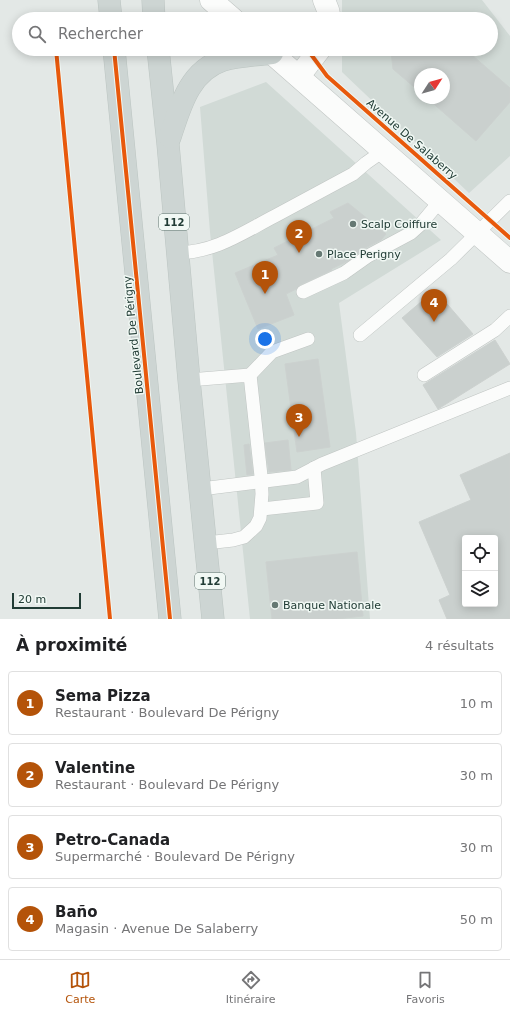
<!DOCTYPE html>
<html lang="fr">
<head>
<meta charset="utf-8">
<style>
	:root { --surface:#fff; --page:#f2f2f2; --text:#202124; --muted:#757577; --line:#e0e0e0; --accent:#b45309 }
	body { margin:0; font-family:"DejaVu Sans",sans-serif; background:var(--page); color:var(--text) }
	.controls { position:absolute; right:12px; bottom:12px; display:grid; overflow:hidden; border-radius:4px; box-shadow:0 2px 10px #0003 }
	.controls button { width:36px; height:36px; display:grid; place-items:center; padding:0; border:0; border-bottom:1px solid var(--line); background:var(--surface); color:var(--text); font:20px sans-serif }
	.compass { position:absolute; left:414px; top:68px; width:36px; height:36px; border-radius:50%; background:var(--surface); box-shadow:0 2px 10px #0003; rotate:54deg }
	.scale { position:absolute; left:12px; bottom:10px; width:69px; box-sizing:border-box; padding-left:4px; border:2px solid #213c35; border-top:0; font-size:11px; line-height:14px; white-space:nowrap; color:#213c35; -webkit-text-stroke:3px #f1f8f4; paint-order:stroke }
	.you { position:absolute; left:265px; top:339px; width:14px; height:14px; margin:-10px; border:3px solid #fff; border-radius:50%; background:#1a73e8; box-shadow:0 0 0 6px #1a73e833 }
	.badge { display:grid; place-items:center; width:26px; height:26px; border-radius:50%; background:var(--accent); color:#fff; font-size:13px; font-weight:700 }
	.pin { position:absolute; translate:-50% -33px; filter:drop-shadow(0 1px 2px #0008) }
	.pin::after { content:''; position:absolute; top:21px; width:14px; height:12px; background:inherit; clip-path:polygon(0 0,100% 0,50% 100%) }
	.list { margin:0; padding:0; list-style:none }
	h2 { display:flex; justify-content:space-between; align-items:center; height:52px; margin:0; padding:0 16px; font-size:17px }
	h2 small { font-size:13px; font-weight:400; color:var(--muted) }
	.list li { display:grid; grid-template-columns:26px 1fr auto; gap:12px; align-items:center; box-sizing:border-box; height:64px; margin:0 8px 8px; padding:0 8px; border:1px solid var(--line); border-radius:4px }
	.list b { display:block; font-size:15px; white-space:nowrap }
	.list p { margin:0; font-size:13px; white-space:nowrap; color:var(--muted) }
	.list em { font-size:13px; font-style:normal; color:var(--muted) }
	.icon { flex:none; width:22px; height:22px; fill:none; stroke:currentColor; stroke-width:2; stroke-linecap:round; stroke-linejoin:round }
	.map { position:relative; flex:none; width:510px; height:619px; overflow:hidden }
	.search { position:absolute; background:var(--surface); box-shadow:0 2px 10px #0003; left:12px; right:12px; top:12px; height:44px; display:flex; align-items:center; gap:10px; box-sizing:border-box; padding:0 14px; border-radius:22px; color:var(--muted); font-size:15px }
	.sheet { height:340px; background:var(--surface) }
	nav { display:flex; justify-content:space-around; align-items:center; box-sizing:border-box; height:56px; border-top:1px solid var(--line); background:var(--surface); font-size:11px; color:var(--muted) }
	nav a { display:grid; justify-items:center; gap:2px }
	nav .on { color:var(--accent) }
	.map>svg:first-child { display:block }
	.built { fill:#d1dad6; fill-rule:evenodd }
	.building { fill:#cad0ce; stroke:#ccd1cf; fill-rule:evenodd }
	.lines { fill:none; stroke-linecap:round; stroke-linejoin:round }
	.service-casing { stroke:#c0c5c3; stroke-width:14 }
	.minor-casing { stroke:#c0c5c3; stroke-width:23 }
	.tertiary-casing { stroke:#c0c5c3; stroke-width:23 }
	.primary-casing { stroke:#bcc5c2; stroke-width:23 }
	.service { stroke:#fbfcfb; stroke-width:13 }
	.minor { stroke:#fbfcfb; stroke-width:22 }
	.tertiary { stroke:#fbfcfb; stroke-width:22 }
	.primary { stroke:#cdd5d3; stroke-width:22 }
	.cycleway-casing { stroke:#f1f8f4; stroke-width:6 }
	.cycleway { stroke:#e8590c; stroke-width:4 }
	.poi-dot { fill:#657873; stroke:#f1f8f4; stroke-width:1.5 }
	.labels { text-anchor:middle; stroke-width:3; stroke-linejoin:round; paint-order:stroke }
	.shield { fill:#f1f8f4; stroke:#5f746e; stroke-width:1 }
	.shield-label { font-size:10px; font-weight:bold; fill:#213c35 }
	.street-label { font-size:11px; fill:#213c35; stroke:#f1f8f4 }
	.poi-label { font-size:11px; fill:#213c35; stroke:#f1f8f4; text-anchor:start }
</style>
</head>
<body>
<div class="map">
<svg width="510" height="619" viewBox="0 0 510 619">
	<rect width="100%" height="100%" fill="#e3e8e6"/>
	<!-- built -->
	<g class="built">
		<path d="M342,0H482L510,36V156L469,193L342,72V49H491V19H342ZM420,74H444V98H420Z"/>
		<path d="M266,82L441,240L339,303L356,433L370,619H250L210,232L200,107Z"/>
	</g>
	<!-- building -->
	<g class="building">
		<path d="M393,49H465L510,88V102L476,141L427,98H444V74H420V92L393,69L391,51Z"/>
		<path d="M348,203L386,234L381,240L363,249L348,261L331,269L332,270L300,285L296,289L286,294L294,315L258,329L235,273L278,255L274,248L334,218L330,212Z"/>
		<path d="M435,290L473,334L437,357L402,318Z"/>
		<path d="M495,340L510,364L438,409L423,385Z"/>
		<path d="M318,359L330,447L297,452L285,364Z"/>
		<path d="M288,440L291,470L269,472L265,443Z"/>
		<path d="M249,444L253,474L247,475L244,445Z"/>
		<path d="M510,453V619H447L439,600L450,595L419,522L471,500L460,475ZM465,538H495V604H465Z"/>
		<path d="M357,552L363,616L336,619H272L266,562Z"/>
	</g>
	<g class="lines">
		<defs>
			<g id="service">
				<path d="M177,253C216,252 242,233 275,216C301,202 327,188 353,174L366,163L383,151"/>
				<path d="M303,292L344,273L368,256L411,233L420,225L440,201"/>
				<path d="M360,335L451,259L510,201"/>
				<path d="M250,375L272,352L308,339"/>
				<path d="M424,375L495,330L510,316"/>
				<path d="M189,380L250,375L261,476L262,494L260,518L256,526L244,537L233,540L206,543"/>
				<path d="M201,489L297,477L322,464L510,388"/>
				<path d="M262,509L317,503L314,468"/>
			</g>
			<g id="minor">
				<path d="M324,0L328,10L330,19"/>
				<path d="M299,76L320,49"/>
			</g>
			<g id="tertiary">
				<path d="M211,0L233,19"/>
				<path d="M267,49L510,262"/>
			</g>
			<g id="primary">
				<path d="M109,0L111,19"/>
				<path d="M153,0L154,19"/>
				<path d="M114,49L170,619"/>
				<path d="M158,49L168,144L189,380L213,619"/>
				<path d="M170,137C180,107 189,71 223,60C239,56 256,55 272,53"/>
			</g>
		</defs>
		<!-- service casing -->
		<use href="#service" class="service-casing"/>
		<!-- minor casing -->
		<use href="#minor" class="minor-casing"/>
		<!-- tertiary casing -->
		<use href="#tertiary" class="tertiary-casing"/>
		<!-- primary casing -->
		<use href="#primary" class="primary-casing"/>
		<!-- service -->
		<use href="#service" class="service"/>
		<!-- minor -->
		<use href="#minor" class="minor"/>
		<!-- tertiary -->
		<use href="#tertiary" class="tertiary"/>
		<!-- primary -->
		<use href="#primary" class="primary"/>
		<defs>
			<g id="cycleway">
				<path d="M56,49L110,619"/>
				<path d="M114,49L170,619"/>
				<path d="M307,49L327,76L510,238"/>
			</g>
		</defs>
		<!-- cycleway casing -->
		<use href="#cycleway" class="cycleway-casing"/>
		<!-- cycleway -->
		<use href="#cycleway" class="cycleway"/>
	</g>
	<!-- markers -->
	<g class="poi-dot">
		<circle cx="353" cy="224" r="4"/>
		<circle cx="319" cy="254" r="4"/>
		<circle cx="275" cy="605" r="4"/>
	</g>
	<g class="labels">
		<!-- shield labels -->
		<g class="shield">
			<rect x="159" y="214" width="30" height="16" rx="3"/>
			<rect x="195" y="573" width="30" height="16" rx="3"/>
		</g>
		<g class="shield-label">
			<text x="174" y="226">112</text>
			<text x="210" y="585">112</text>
		</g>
		<!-- street labels -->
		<g class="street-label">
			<text transform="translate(412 139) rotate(41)" y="4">Avenue De Salaberry</text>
			<text transform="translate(133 335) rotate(-96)" y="4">Boulevard De Périgny</text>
		</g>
		<!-- poi labels -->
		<g class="poi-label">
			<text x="361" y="228">Scalp Coiffure</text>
			<text x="327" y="258">Place Perigny</text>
			<text x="283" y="609">Banque Nationale</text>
		</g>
	</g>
</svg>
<div class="controls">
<button><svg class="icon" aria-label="locate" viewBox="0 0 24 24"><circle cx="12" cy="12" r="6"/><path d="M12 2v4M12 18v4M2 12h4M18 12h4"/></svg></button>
<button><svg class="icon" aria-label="layers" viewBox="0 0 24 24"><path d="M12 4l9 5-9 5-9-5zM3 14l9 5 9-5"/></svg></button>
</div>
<svg class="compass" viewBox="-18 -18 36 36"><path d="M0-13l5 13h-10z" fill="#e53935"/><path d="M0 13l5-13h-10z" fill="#757577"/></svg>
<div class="scale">20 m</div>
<div class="you"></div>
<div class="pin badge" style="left:265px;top:294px">1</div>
<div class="pin badge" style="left:299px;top:253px">2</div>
<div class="pin badge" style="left:299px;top:437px">3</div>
<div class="pin badge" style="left:434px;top:322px">4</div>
<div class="search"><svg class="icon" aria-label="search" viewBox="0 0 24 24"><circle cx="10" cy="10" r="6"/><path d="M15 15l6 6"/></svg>Rechercher</div>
</div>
<section class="sheet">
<h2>À proximité<small>4 résultats</small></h2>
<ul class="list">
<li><span class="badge">1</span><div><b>Sema Pizza</b><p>Restaurant · Boulevard De Périgny</p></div><em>10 m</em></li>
<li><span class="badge">2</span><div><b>Valentine</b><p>Restaurant · Boulevard De Périgny</p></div><em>30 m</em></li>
<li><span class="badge">3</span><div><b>Petro-Canada</b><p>Supermarché · Boulevard De Périgny</p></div><em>30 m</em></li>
<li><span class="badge">4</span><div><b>Baño</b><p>Magasin · Avenue De Salaberry</p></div><em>50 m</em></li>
</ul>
</section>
<nav>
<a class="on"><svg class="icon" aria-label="map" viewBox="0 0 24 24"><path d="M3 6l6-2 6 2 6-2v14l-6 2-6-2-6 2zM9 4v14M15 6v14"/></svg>Carte</a>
<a><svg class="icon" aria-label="directions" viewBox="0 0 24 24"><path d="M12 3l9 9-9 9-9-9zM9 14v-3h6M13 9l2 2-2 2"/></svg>Itinéraire</a>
<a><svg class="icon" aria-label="saved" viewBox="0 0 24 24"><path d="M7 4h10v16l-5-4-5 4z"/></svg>Favoris</a>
</nav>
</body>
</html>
